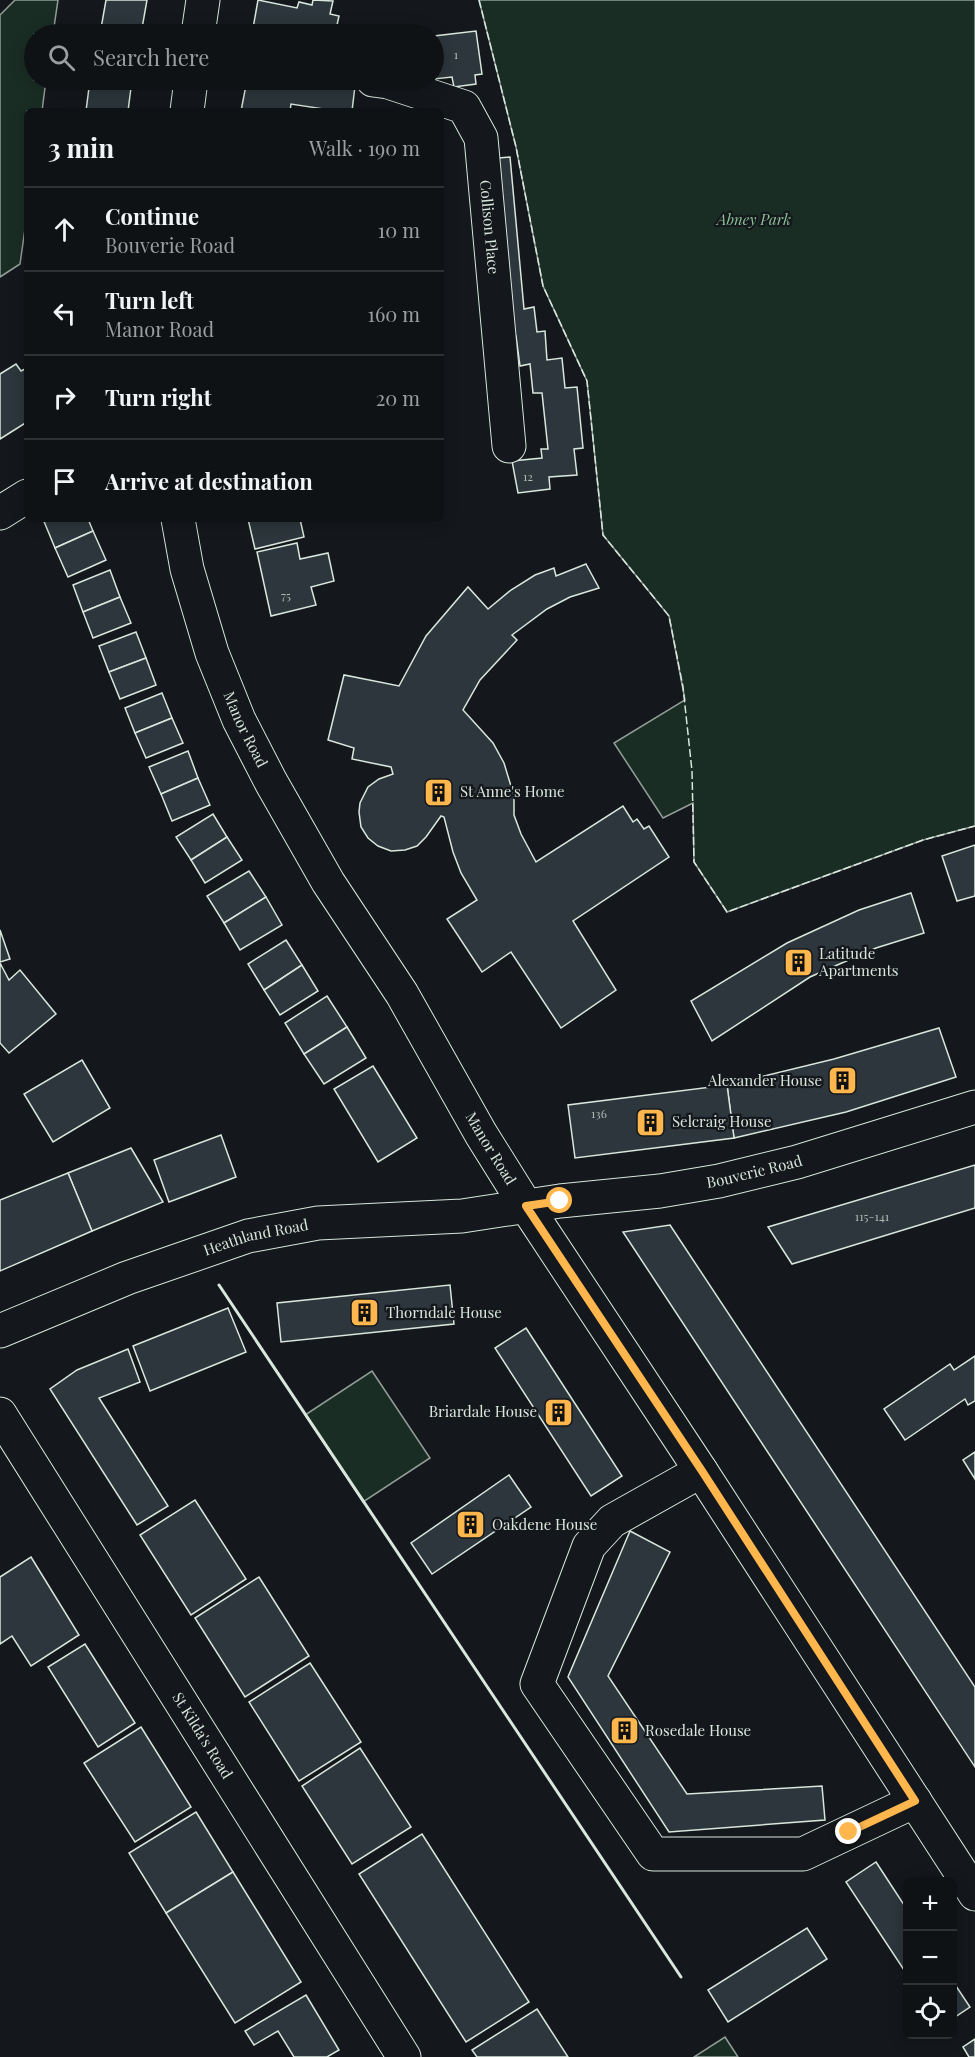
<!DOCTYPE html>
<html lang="en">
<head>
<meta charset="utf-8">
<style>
	:root { --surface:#0f1215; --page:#181b1e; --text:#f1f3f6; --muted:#9b9ea0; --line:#2f3234 }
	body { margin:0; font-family:"Playfair Display",serif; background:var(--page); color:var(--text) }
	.controls { position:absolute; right:18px; bottom:18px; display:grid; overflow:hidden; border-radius:9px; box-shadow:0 3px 15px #0003 }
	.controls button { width:54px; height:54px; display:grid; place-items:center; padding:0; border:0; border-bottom:2px solid var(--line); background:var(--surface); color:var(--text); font:30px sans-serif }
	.stop { position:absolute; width:18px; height:18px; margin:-14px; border:4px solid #ffb74d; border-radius:50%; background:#fff }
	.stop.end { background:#ffb74d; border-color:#fff; box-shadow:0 2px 6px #0008 }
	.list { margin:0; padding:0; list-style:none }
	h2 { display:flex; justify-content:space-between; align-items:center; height:78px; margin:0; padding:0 24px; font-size:26px }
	h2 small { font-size:20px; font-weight:400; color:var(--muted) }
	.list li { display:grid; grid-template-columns:39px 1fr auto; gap:18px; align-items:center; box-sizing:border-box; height:84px; padding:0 24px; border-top:2px solid var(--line) }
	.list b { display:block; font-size:22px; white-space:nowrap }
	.list p { margin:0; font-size:20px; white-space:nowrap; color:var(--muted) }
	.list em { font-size:20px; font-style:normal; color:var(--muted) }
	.icon { flex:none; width:33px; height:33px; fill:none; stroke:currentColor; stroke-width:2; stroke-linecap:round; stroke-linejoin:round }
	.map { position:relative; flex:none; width:975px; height:2057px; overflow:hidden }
	.search { position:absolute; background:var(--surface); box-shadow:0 3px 15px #0003; left:24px; top:24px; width:420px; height:66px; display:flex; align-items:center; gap:15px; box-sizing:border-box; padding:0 21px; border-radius:33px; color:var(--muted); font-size:22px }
	.panel { position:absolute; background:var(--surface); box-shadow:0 3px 15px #0003; left:24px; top:108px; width:420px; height:414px; border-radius:9px }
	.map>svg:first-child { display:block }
	.green { fill:#1a2d24; stroke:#939e99; stroke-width:1.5 }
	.building { fill:#2c363c; stroke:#d8e6dc; stroke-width:1.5 }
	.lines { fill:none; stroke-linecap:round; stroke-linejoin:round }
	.minor-casing { stroke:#d8e6dc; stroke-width:35 }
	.major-casing { stroke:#d8e6dc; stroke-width:35 }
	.minor { stroke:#14181c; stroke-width:33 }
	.major { stroke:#14181c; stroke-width:33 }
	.fence { stroke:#d8e6dc; stroke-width:1.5; stroke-dasharray:8 3; stroke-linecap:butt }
	.wall { stroke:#d8e6dc; stroke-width:3 }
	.route { stroke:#ffb74d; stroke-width:8 }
	.labels { text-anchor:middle; stroke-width:4.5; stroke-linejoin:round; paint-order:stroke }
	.number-label { font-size:12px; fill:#adbab4 }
	.park-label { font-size:15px; font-style:italic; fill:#8ac095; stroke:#14181c }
	.street-label { font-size:15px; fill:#d8e6dc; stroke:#14181c }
	.poi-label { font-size:15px; fill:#d8e6dc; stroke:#14181c; text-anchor:start }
</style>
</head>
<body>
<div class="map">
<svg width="975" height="2057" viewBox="0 0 975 2057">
	<rect width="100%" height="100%" fill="#14181c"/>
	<!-- green -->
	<g class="green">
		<path d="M15,0H58L53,34H34V80H46L42,111H27V215L20,264L0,277V15Z"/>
		<path d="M479,0H975V826L923,840L727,912L694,862L693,803L663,818L614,743L685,700L669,616L603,535L587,381L543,286L516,147Z"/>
		<path d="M372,1371L430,1458L363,1502L305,1415Z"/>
		<path d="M725,2037L738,2057H694Z"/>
	</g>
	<!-- building -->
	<g class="building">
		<path d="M106,0H147L141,34H100Z"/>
		<path d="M258,0L297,8L299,2L312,5L313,0L333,1L330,14L339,16L335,34H252Z"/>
		<path d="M476,31L482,74L475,75L476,84L454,87L452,77L434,79V36Z"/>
		<path d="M90,80H132L128,111H86Z"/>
		<path d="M247,80H315L355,86L352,111H337L291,104L290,111H241Z"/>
		<path d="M510,157L524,309L534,307L537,332L545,331L547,360L562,358L565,388L577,387L583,448L574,449L577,475L549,477L550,489L518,493L512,461L542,458L541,449H548L542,393H533L530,364L520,366L516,336L503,337L487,159Z"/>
		<path d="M16,364L21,371L27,368V422L0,439V374Z"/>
		<path d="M43,519H88L93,531L55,548Z"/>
		<path d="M248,519H300L304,537L255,549Z"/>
		<path d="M93,531L106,560L68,577L55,548Z"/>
		<path d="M297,543L300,559L328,553L334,581L311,587L316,605L271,616L257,552Z"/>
		<path d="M586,564L599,588L570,597L547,609L512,635L517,640L480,680L463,710L493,743L504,763L514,796V815L521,834L536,862L623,806L633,822L637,819L644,829L649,826L669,857L573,921L616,990L561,1028L511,952L482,972L447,919L477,900L461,873L453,852L444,817L441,816L426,837L417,846L405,850L391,851L378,846L368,838L361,827L359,812L360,803L368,787L379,779L393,774L391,767L352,759L354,748L328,740L344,675L399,686L426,636L468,587L488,609L511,590L535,575L554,568L556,576Z"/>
		<path d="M110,570L120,597L83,612L73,585Z"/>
		<path d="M120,597L131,623L93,638L83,612Z"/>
		<path d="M136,632L146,658L109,672L99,646Z"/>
		<path d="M146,658L156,685L120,699L109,672Z"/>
		<path d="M162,693L172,718L135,733L125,708Z"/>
		<path d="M172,718L183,743L146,758L135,733Z"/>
		<path d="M188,751L198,778L161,794L149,767Z"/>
		<path d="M198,778L210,805L172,821L161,794Z"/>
		<path d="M213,814L227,837L191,860L176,837Z"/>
		<path d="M227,837L242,860L205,883L191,860Z"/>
		<path d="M975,845V896L957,901L942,856Z"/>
		<path d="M249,871L266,897L224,923L207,896Z"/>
		<path d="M911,893L924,933L876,948L810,977L712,1041L691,1001L787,943L859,910Z"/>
		<path d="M266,897L282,925L240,950L224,923Z"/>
		<path d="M0,930L10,959L0,962Z"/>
		<path d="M286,940L302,965L264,990L248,964Z"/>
		<path d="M0,963L9,980L20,970L56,1014L9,1053L0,1043Z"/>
		<path d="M302,965L318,991L280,1015L264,990Z"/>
		<path d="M327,996L347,1027L304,1054L285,1023Z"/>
		<path d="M347,1027L366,1058L324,1084L304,1054Z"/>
		<path d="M939,1028L956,1077L846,1112L734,1138L727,1085L834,1059Z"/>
		<path d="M82,1060L110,1108L53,1142L24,1094Z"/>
		<path d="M373,1066L417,1138L378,1162L334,1089Z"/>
		<path d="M727,1085L734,1138L575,1158L568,1105Z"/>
		<path d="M221,1135L236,1177L169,1202L154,1160Z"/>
		<path d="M131,1148L163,1202L92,1231L68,1173Z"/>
		<path d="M975,1165V1208L792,1264L768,1227Z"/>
		<path d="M68,1173L92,1231L0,1271V1200Z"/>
		<path d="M670,1225L975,1687V1767L623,1232Z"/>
		<path d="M450,1285L454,1324L281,1342L277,1303Z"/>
		<path d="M228,1308L246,1352L150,1391L133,1346Z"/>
		<path d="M526,1328L622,1476L591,1496L495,1348Z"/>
		<path d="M128,1349L140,1382L99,1398L168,1506L137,1525L50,1389L77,1370Z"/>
		<path d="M975,1356V1401L968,1405L965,1399L905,1440L884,1409L950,1364L954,1370Z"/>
		<path d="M975,1452V1479L963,1460Z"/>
		<path d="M509,1475L531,1507L432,1574L411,1543Z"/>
		<path d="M195,1500L246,1579L191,1615L140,1535Z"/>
		<path d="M630,1531L670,1552L608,1676L687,1794L822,1786L825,1820L669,1832L568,1677Z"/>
		<path d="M31,1557L79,1635L31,1666L12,1636L0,1644V1577Z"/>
		<path d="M259,1577L309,1656L245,1697L195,1618Z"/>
		<path d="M85,1644L135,1723L98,1747L48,1667Z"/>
		<path d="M310,1663L361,1742L299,1781L249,1702Z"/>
		<path d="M141,1727L191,1807L135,1842L84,1763Z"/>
		<path d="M360,1748L411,1827L352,1864L302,1786Z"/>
		<path d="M196,1812L233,1872L166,1913L129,1853Z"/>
		<path d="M422,1834L529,2002L466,2042L359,1874Z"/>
		<path d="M876,1862L908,1911V1976L846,1882Z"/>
		<path d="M233,1872L301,1982L235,2023L166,1913Z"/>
		<path d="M807,1928L827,1959L728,2022L708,1990Z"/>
		<path d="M952,1980L970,2007L952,2019Z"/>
		<path d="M306,1995L339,2050L327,2057H294L278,2031L254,2045L245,2031Z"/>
		<path d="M537,2009L568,2057H477L472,2050Z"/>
		<path d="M975,2039V2057H969L963,2047Z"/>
	</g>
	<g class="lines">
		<defs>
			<g id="minor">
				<path id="s1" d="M373,80L388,82L464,107L481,138L509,446"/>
				<path d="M0,513L27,496"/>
				<path id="s2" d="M0,1331L127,1278L248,1236L318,1223L462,1216L560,1201L660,1191L719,1181L797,1162L975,1107"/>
				<path id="s3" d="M0,1414L404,2057"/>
				<path d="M701,1471L612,1521L589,1546L537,1684L653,1854H803L915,1801"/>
			</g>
			<g id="major">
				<path d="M198,34L203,0"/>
				<path d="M187,111L191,80"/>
				<path id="s4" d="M178,519L187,569L212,653L239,720L271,782L328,882L402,994L481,1134L526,1206L701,1471L975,1894"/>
			</g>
		</defs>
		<!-- minor casing -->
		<use href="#minor" class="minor-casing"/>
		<!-- major casing -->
		<use href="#major" class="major-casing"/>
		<!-- minor -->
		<use href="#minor" class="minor"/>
		<!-- major -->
		<use href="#major" class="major"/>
		<!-- fence -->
		<path class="fence" d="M479,0L516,147L543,286L587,381L603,535L669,616L683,687L692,771L694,862L727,912L923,840L975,826"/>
		<!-- wall -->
		<path class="wall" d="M219,1285L681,1977"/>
	</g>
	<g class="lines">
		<!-- route -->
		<path class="route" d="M560,1201L526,1206L702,1471L915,1801L849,1832"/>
	</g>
	<!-- icons -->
	<defs>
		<symbol id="building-square" viewBox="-11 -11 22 22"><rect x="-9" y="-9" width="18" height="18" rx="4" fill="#ffb74d" stroke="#14181c"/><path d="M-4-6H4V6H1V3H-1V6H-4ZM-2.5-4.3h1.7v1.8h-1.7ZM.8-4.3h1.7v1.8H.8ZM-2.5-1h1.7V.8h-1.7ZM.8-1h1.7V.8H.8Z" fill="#111"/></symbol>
	</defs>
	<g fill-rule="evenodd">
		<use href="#building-square" x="422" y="776" width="33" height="33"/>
		<use href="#building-square" x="782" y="946" width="33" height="33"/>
		<use href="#building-square" x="826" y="1064" width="33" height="33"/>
		<use href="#building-square" x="634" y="1106" width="33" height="33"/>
		<use href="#building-square" x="348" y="1296" width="33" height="33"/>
		<use href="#building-square" x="542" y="1396" width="33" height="33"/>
		<use href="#building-square" x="454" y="1508" width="33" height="33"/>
		<use href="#building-square" x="608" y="1714" width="33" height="33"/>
	</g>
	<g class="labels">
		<!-- number labels -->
		<g class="number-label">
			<text x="456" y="59">1</text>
			<text x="528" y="481">12</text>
			<text x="286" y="600">75</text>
			<text x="599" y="1118">136</text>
			<text x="872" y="1221">115-141</text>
		</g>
		<!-- park labels -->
		<g class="park-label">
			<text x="754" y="225">Abney Park</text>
		</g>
		<!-- street labels -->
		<g class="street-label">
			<text dy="5" stroke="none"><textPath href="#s1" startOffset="220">Collison Place</textPath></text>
			<text dy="5" stroke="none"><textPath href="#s4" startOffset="222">Manor Road</textPath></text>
			<text dy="5" stroke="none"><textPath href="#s4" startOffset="708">Manor Road</textPath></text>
			<text dy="5" stroke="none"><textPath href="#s2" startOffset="777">Bouverie Road</textPath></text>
			<text dy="5" stroke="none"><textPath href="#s2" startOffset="273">Heathland Road</textPath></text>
			<text dy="5" stroke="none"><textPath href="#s3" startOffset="380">St Kilda's Road</textPath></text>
		</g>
		<!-- poi labels -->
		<g class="poi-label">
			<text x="460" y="797">St Anne's Home</text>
			<text x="819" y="959">Latitude<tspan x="819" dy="17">Apartments</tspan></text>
			<text x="822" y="1086" text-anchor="end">Alexander House</text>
			<text x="672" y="1127">Selcraig House</text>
			<text x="386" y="1318">Thorndale House</text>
			<text x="537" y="1417" text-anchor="end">Briardale House</text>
			<text x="492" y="1530">Oakdene House</text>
			<text x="645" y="1736">Rosedale House</text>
		</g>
	</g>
</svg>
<div class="controls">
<button>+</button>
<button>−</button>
<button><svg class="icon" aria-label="locate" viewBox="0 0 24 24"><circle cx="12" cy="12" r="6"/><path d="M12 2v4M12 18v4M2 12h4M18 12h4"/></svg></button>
</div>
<div class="stop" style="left:560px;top:1201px"></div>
<div class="stop end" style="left:849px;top:1832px"></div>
<div class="search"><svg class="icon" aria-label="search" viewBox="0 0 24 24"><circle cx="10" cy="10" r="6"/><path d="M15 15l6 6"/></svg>Search here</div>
<section class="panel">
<h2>3 min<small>Walk · 190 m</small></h2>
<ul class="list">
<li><svg class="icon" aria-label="ahead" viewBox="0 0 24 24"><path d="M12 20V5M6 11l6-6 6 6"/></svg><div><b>Continue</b><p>Bouverie Road</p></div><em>10 m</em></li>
<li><svg class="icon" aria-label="left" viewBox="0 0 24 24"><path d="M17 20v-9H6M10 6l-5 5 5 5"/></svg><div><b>Turn left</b><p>Manor Road</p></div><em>160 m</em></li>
<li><svg class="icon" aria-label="right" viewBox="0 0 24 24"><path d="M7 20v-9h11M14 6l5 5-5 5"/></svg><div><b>Turn right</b></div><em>20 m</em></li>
<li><svg class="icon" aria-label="arrive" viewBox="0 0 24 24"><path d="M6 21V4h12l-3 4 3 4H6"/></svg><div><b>Arrive at destination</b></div></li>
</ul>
</section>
</div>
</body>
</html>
